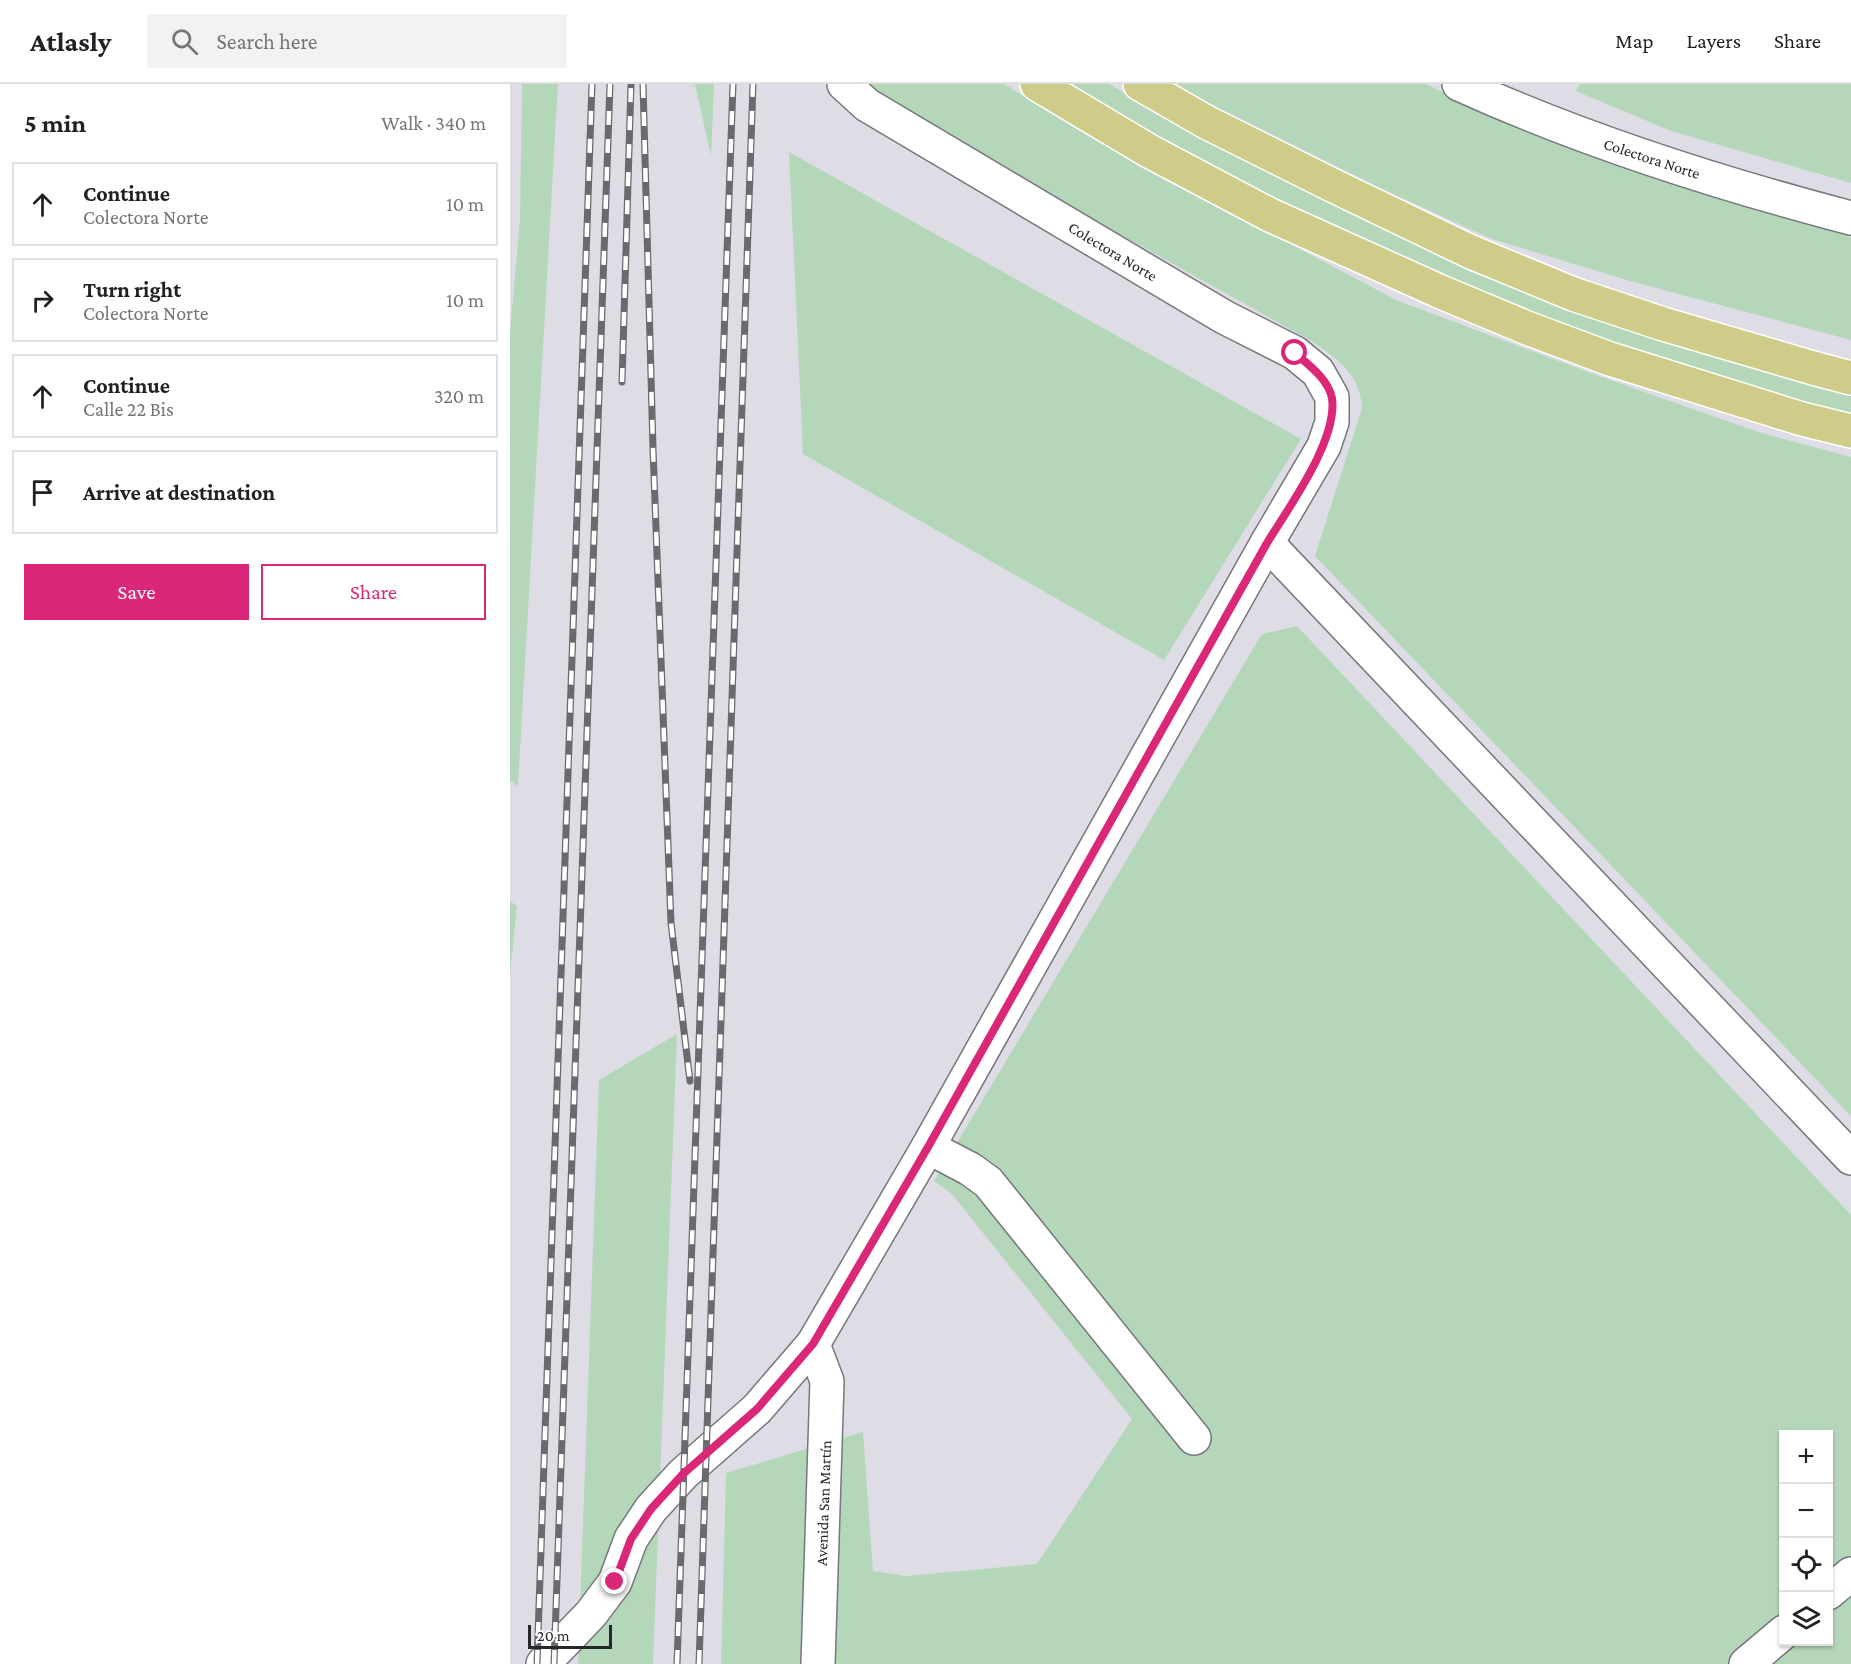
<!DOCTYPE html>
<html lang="en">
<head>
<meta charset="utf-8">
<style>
	:root { --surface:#fff; --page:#f2f2f2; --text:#202124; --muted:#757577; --line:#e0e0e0; --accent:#db2777 }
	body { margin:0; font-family:"Crimson Pro",serif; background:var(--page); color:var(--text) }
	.controls { position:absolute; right:18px; bottom:18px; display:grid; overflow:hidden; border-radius:0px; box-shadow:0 2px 4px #0004 }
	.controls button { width:54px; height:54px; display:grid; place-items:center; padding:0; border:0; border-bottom:2px solid var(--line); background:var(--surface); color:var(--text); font:30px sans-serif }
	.scale { position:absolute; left:18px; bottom:15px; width:84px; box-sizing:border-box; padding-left:6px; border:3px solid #28282b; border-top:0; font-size:16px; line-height:21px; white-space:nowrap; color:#28282b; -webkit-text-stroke:4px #fff; paint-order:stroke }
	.stop { position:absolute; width:18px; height:18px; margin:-14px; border:4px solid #db2777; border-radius:50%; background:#fff }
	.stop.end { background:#db2777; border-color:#fff; box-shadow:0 2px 6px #0008 }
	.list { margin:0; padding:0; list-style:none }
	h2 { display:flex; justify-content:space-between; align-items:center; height:78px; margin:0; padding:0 24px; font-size:26px }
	h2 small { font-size:20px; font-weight:400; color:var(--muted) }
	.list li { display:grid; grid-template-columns:39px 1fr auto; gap:18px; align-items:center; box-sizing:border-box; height:84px; margin:0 12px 12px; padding:0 12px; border:2px solid var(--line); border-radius:0px }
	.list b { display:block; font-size:22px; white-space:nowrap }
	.list p { margin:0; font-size:20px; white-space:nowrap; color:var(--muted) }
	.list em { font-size:20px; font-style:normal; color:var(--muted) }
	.actions { display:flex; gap:12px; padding:18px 24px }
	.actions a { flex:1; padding:14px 0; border:2px solid var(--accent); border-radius:0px; text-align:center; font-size:21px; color:var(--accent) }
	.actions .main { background:var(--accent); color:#fff }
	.icon { flex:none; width:33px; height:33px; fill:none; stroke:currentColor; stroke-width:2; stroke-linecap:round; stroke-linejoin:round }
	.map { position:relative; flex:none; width:1341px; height:1580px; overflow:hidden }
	header { display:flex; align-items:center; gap:36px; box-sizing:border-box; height:84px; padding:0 30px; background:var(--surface); border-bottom:2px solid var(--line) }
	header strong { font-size:28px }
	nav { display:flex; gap:33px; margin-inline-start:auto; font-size:21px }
	.search { width:420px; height:54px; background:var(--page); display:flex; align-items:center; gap:15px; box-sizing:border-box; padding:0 21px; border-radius:0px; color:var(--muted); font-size:22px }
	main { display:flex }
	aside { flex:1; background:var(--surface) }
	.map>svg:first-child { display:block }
	.green { fill:#b4d7ba; fill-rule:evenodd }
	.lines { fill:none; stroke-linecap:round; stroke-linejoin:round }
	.minor-casing { stroke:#76767c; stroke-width:36 }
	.major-casing { stroke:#fff; stroke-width:36 }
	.minor { stroke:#fff; stroke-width:33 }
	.major { stroke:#cfcc89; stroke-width:33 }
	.rail-casing { stroke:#6a6a6e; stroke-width:7 }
	.rail { stroke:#fff; stroke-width:4.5; stroke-dasharray:14; stroke-linecap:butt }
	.route { stroke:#db2777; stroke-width:8 }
	.labels { text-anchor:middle; stroke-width:6; stroke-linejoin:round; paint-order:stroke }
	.street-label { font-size:16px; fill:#28282b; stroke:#fff }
</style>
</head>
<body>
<header>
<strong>Atlasly</strong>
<div class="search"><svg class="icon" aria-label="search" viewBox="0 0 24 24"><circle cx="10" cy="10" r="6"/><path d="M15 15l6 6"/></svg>Search here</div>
<nav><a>Map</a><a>Layers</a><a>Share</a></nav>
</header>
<main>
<aside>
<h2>5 min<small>Walk · 340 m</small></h2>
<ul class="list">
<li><svg class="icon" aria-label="ahead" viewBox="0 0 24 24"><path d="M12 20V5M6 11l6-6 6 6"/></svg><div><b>Continue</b><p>Colectora Norte</p></div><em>10 m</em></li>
<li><svg class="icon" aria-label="right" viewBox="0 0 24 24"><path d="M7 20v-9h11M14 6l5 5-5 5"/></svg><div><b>Turn right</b><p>Colectora Norte</p></div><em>10 m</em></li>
<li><svg class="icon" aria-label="ahead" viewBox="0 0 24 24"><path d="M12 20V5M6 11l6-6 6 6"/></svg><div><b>Continue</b><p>Calle 22 Bis</p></div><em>320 m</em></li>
<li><svg class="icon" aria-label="arrive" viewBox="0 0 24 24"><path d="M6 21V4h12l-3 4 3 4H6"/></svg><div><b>Arrive at destination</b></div></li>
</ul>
<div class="actions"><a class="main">Save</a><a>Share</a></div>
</aside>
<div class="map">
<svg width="1341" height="1580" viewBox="0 0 1341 1580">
	<rect width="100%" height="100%" fill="#dedde5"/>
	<!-- green -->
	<g class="green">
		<path d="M12,0H48L8,702L0,697V248L10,136Z"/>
		<path d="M185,0H204L201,72Z"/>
		<path d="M356,0H494L583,55L886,216L1089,292L1248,348L1341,373V1032L805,472L852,324C850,290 828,276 803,258L407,37Z"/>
		<path d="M556,0H599L677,45L1058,223L1183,266L1341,312V333L1053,245L780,127L657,60Z"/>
		<path d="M665,0H916L1017,48L1086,73L1341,153V256L1120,197L982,155L874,106L688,14Z"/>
		<path d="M1070,0H1341V99L1161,47L1066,7Z"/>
		<path d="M279,68L791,355L654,576L293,370Z"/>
		<path d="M787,542L1341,1131V1580H211L216,1389L353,1348L363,1487L396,1492L527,1480L622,1335L441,1109L424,1097L752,550ZM1274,1350H1318V1558H1274Z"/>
		<path d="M0,817L7,822L0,890Z"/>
		<path d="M167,950L143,1580H68L89,996Z"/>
	</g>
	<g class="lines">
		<defs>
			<g id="minor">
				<path d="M949,0C1075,57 1207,99 1341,134"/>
				<path d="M757,459L1341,1074"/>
				<path d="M418,1063L460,1085L478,1098L684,1354"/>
				<path d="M303,1260L317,1297L308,1580"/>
				<path d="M1318,1509L1341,1490"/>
				<path d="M33,1580L81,1530L105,1498L121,1455L141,1425L173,1390L247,1325L303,1260L418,1063L757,459L814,362L822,338V313L808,288L785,269L714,233L357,21L334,0"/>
				<path d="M1236,1580L1274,1548"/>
			</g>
			<g id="major">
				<path d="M527,0L639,67L760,131L931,208L1017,244L1100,275L1292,335L1341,347"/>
				<path d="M630,0L696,38L824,102L961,168L1063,210L1153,240L1303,284L1341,294"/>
			</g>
		</defs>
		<!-- minor casing -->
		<use href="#minor" class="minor-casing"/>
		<!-- major casing -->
		<use href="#major" class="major-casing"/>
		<!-- minor -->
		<use href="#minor" class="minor"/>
		<!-- major -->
		<use href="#major" class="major"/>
		<defs>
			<g id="rail">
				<path d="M133,0L143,365L161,839L180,997"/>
				<path d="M112,298L121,0"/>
				<path d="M27,1580L82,0"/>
				<path d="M44,1580L100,0"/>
				<path d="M167,1580L223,0"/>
				<path d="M189,1580L243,0"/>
			</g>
		</defs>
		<!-- rail casing -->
		<use href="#rail" class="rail-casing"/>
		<!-- rail -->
		<use href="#rail" class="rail"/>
	</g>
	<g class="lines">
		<!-- route -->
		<path class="route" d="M105,1498L121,1455L141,1425L173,1390L247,1325L303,1260L418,1063L757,459C779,423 828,356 822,314C818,295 799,281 785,269"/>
	</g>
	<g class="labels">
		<!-- street labels -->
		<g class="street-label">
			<text transform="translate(1142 74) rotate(18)" y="6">Colectora Norte</text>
			<text transform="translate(603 167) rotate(31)" y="6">Colectora Norte</text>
			<text transform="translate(313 1419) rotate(-88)" y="6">Avenida San Martín</text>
		</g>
	</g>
</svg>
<div class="controls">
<button>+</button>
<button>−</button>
<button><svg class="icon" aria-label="locate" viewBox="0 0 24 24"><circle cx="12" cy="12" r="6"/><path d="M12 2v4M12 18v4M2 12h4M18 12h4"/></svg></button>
<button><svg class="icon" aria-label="layers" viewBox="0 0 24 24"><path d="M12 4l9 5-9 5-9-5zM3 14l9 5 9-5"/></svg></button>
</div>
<div class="scale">20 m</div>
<div class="stop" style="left:785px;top:269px"></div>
<div class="stop end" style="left:105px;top:1498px"></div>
</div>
</main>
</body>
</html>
